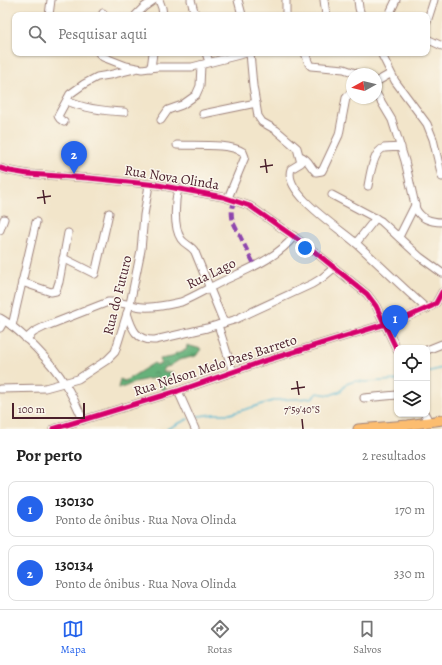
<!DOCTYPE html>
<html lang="pt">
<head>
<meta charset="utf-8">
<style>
	:root { --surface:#fff; --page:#f6f6f6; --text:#222; --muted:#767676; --line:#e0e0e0; --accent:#2563eb }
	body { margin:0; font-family:Alegreya,serif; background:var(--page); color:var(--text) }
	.controls { position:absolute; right:12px; bottom:12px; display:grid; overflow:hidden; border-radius:8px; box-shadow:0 1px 3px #0004 }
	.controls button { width:36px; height:36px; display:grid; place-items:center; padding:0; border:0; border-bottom:1px solid var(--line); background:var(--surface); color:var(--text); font:20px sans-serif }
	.compass { position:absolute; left:346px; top:68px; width:36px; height:36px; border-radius:50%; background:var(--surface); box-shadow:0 1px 3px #0004; rotate:262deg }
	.scale { position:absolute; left:12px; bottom:10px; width:73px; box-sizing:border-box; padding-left:4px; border:2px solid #4a1f2b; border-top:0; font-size:11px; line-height:14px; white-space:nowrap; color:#4a1f2b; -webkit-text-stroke:3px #fbf7ec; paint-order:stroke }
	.you { position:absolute; left:305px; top:248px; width:14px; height:14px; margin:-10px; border:3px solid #fff; border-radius:50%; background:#1a73e8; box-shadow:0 0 0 6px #1a73e833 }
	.badge { display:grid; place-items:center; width:26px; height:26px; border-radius:50%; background:var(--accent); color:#fff; font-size:13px; font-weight:700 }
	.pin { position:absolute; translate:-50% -33px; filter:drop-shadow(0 1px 2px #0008) }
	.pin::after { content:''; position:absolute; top:21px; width:14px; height:12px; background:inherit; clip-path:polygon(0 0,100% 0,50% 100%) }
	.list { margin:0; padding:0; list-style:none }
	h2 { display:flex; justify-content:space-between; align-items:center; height:52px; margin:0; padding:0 16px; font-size:17px }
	h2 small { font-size:13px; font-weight:400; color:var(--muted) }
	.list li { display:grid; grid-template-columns:26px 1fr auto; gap:12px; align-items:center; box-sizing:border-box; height:56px; margin:0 8px 8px; padding:0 8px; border:1px solid var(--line); border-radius:8px }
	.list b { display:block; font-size:15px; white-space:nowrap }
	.list p { margin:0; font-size:13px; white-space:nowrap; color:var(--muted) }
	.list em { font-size:13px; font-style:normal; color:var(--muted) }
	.icon { flex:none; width:22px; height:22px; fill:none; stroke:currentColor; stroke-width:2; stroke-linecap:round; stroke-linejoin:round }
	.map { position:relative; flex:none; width:442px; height:429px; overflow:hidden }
	.search { position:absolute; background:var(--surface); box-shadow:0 1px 3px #0004; left:12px; right:12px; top:12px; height:44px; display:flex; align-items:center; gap:10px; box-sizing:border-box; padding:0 14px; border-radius:8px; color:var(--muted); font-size:15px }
	.sheet { height:180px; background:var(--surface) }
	nav { display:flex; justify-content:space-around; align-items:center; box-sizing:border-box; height:56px; border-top:1px solid var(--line); background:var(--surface); font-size:11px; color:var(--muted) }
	nav a { display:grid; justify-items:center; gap:2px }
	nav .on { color:var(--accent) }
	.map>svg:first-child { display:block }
	.forest { fill:url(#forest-crowns); stroke:#586852 }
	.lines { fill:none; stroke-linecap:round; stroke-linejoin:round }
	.stream { stroke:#50b4cf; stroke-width:1.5 }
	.minor-casing { stroke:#9e827a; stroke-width:9 }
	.major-casing { stroke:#9e827a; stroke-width:11 }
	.minor { stroke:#fff; stroke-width:7 }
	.major { stroke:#fcbd6f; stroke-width:9 }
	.quiet { stroke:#8e44ad; stroke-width:4; stroke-dasharray:8 4; stroke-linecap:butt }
	.cycleway-casing { stroke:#fbf7ec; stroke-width:8 }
	.cycleway { stroke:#d6006c; stroke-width:5 }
	.ticks { fill:none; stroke:#4a1f2b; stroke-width:1.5 }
	.labels { text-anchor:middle; stroke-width:3; stroke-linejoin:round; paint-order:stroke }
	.street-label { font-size:14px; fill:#4a1f2b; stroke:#fbf7ec }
	.ticks-label { font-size:10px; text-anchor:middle; fill:#4a1f2b; stroke:#fbf7ec; stroke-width:3; stroke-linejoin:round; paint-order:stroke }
</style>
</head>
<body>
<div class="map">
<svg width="442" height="429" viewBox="0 0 442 429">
	<defs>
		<pattern id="forest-crowns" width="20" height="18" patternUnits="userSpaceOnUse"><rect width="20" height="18" fill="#66b17a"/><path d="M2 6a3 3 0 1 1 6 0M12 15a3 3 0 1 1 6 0" fill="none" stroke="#568f64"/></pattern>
	</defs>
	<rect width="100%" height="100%" fill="#fbf7ec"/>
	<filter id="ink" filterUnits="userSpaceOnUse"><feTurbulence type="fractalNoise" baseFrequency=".025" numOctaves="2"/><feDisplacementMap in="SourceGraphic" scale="8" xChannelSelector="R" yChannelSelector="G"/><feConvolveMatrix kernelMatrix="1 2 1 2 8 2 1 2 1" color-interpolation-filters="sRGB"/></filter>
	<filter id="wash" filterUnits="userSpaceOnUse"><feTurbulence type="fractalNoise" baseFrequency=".012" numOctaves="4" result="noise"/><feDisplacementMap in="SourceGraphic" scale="16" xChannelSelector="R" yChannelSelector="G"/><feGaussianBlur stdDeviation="0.9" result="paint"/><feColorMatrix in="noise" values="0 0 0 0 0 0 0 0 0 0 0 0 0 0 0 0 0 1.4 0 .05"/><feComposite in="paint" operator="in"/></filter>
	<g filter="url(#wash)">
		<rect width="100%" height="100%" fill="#f2e5ca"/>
		<!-- forest -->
		<path class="forest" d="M187,345L201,349L196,356L179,360L170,366L163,368V372H173L165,382L166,392L163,391L157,378C149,379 141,380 133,383C126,386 126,387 118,388L120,379L125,381L154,363L157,365L161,364L160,359L172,357L176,353L186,350Z"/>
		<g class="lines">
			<!-- stream -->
			<g class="stream">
				<path d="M427,372L442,368"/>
				<path d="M192,417L214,414H230L276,400L312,398L317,393L330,395L341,391L346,384L355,381L366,382L397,380"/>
				<path d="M167,429L188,419"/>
			</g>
		</g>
	</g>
	<g filter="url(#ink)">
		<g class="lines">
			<defs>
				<g id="minor">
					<path d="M159,0L162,8L163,15"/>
					<path d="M191,0L195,15"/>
					<path d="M238,0L242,15"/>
					<path d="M286,0V15"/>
					<path d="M324,0L326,15"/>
					<path d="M358,0L359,8L361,15"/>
					<path d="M49,15L51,0"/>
					<path d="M102,15L103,13"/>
					<path d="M136,15L144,7L154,0"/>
					<path d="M389,15L396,0"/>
					<path d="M427,22L434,0"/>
					<path d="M427,39L442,46"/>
					<path d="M99,53L103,57L126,66L142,69L157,67H192L247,53"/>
					<path d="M206,53L209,62"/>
					<path d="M250,53L253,86L258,116L262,122L276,130L297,148L301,163L291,169C282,193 342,230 357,244C381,266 403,288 427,309"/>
					<path d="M305,53L309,64L311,66L344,69L358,74"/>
					<path d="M381,53L395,81L427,124L433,139L442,177"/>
					<path d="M151,68L153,53"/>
					<path d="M376,82L390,74"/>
					<path d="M376,93L392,120L405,161L416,209C421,219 431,222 442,222"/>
					<path d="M67,101C85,109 104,111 124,112"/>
					<path d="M203,114L256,103"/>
					<path d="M161,120L168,110L182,105L196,95L200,86L201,65"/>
					<path d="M64,122L60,119L58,116L70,94L84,84L97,77L109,75L134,69"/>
					<path d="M177,145C194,146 229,143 243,152L245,157L228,198"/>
					<path d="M300,156C310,160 309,166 316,172L322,171L324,167L339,135L346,98L352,91"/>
					<path d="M0,168L10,171L28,174L89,178L158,185L223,197L250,206L310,248L367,294L376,306L397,350"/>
					<path d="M368,186C370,176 373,151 384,148C389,147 396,148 401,147"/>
					<path d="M178,188C175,201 173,227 181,239C185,245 192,246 195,252L224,323"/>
					<path d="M332,195L381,221L420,257L442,273"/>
					<path d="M0,230L4,219"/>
					<path d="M399,237L415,205"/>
					<path d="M356,243L376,218"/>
					<path d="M63,258L95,274L109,213"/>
					<path d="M22,282L51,292L56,291L59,282L68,233"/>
					<path d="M127,313C132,329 136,341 155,340L207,328L234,320L312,284L322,278L334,268"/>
					<path d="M0,318C20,329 54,365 65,384C72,395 78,408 83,420"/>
					<path d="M218,325L233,372"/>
					<path d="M12,326L36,222"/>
					<path d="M0,328L4,321"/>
					<path d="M26,339L34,332L44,327L108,302C120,301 131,306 143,307C155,308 168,305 181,302C193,297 205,290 217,284C243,271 276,260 294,236"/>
					<path d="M427,350L442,344"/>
					<path d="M0,389L45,388L78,379L107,360L115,352L130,304L141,250L144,215L149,185"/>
					<path d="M178,391L195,429"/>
					<path d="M364,398L397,395"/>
					<path d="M425,414L429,422"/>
					<path d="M53,429L178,391L261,362L405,318L432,306L436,303L442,292"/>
				</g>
				<path id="major" d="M358,429L408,425L442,420"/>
			</defs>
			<!-- minor casing -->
			<use href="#minor" class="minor-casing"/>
			<!-- major casing -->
			<use href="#major" class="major-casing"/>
			<!-- minor -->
			<use href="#minor" class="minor"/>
			<!-- major -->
			<use href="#major" class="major"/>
			<!-- quiet -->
			<path class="quiet" d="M235,200C231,208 231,214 233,222L255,266"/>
			<defs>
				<g id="cycleway">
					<path d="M0,168L10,171L28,174L89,178L158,185L223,197L250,206L310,248L367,294L376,306L397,350"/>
					<path d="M53,429L178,391L261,362L405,318L432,306L436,303L442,292"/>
				</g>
			</defs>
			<!-- cycleway casing -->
			<use href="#cycleway" class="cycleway-casing"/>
			<!-- cycleway -->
			<use href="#cycleway" class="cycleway"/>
		</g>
	</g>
	<!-- ticks -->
	<path class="ticks" d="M265,159L267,173M260,167L273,165M43,190L45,204M37,198L51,196M297,381L299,395M291,389L305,387M302,419L303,429"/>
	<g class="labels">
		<!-- street labels -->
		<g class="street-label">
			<text transform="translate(172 177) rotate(9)" y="5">Rua Nova Olinda</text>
			<text transform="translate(211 273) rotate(-26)" y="5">Rua Lago</text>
			<text transform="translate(117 295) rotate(-76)" y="5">Rua do Futuro</text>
			<text transform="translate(215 365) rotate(-18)" y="5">Rua Nelson Melo Paes Barreto</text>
		</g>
	</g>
	<g class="ticks-label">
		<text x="302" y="413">7°59'40"S</text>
	</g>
</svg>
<div class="controls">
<button><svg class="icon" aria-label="locate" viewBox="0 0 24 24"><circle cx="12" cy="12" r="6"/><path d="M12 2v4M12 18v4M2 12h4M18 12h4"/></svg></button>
<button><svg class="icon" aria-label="layers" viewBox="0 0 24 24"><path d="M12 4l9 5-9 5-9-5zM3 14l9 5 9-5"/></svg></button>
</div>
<svg class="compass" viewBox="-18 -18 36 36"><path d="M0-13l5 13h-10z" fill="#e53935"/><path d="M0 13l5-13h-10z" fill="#767676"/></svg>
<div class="scale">100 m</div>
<div class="you"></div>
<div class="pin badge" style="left:395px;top:338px">1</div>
<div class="pin badge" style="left:74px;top:174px">2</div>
<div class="search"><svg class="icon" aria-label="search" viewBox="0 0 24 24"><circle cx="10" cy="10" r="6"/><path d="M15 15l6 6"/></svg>Pesquisar aqui</div>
</div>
<section class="sheet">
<h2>Por perto<small>2 resultados</small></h2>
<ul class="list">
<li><span class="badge">1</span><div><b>130130</b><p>Ponto de ônibus · Rua Nova Olinda</p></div><em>170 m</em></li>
<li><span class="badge">2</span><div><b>130134</b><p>Ponto de ônibus · Rua Nova Olinda</p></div><em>330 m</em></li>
</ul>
</section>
<nav>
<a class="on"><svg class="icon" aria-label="map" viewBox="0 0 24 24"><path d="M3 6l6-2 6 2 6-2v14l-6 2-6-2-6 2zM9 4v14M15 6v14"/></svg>Mapa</a>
<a><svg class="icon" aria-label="directions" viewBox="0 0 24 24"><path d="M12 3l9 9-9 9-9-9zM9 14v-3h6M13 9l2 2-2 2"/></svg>Rotas</a>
<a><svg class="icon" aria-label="saved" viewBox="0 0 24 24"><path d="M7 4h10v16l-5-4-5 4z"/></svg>Salvos</a>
</nav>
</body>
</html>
